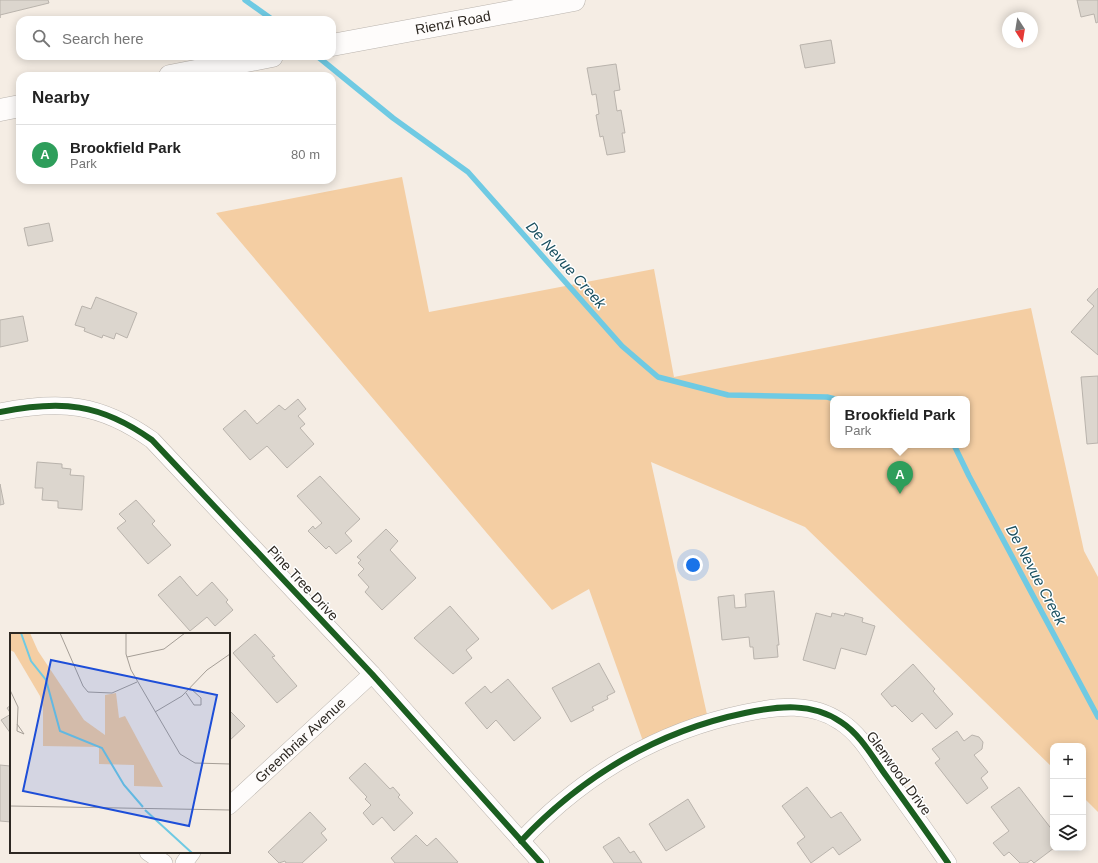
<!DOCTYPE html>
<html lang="en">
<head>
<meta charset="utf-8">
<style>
	:root { --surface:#fff; --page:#f2f2f2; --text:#222; --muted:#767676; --line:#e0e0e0; --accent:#2563eb }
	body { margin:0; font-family:Arial,sans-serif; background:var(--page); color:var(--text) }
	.controls { position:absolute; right:12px; bottom:12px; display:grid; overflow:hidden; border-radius:8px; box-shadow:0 2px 10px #0003 }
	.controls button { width:36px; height:36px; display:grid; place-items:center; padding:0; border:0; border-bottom:1px solid var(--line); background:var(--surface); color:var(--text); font:20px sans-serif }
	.compass { position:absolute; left:1002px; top:12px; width:36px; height:36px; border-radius:50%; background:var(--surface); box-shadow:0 2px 10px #0003; rotate:168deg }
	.you { position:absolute; left:693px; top:565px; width:14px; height:14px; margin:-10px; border:3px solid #fff; border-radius:50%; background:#1a73e8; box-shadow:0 0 0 6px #1a73e833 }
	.badge { display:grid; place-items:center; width:26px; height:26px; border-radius:50%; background:var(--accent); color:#fff; font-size:13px; font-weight:700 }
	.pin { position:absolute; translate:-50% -33px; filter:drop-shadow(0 1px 2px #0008) }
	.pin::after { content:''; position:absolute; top:21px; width:14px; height:12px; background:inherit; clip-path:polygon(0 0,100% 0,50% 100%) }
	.popup { position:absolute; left:830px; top:396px; width:140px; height:52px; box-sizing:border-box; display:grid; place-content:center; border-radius:8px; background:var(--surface); filter:drop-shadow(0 1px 3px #0005); font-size:13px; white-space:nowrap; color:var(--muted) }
	.popup b { font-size:15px; color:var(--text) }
	.popup::after { content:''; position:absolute; left:50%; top:100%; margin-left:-8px; border:8px solid transparent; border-top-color:var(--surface) }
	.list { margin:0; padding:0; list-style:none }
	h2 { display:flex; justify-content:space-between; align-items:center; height:52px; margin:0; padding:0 16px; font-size:17px }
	h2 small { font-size:13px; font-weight:400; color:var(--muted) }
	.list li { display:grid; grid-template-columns:26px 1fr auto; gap:12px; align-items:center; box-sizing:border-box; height:60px; padding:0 16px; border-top:1px solid var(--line) }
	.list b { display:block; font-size:15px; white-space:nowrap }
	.list p { margin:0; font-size:13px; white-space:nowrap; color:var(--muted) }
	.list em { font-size:13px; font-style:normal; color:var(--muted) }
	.icon { flex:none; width:22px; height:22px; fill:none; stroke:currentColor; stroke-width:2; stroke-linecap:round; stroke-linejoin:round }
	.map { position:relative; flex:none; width:1098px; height:863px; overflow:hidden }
	.search { position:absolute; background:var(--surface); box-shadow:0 2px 10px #0003; left:16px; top:16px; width:320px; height:44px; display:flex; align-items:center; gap:10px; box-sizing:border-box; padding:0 14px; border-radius:12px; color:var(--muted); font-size:15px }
	.panel { position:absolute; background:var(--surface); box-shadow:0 2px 10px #0003; left:16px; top:72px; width:320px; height:112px; border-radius:12px }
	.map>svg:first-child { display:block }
	.green { fill:#f4cea3; fill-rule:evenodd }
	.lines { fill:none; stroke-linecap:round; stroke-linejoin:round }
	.stream { stroke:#6fcae3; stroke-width:5.5 }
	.building { fill:#dcd6ce; stroke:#b9b3ac }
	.minor-casing { stroke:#bab4ae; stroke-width:18 }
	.secondary-casing { stroke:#bab4ae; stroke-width:23 }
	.minor { stroke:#fefcfb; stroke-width:17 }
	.secondary { stroke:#fefcfb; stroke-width:22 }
	.cycleway-casing { stroke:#fff; stroke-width:8 }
	.cycleway { stroke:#1b5e20; stroke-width:6 }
	.labels { text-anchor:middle; stroke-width:3; stroke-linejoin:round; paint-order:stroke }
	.street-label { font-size:14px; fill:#2d2822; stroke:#fff }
	.water-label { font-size:15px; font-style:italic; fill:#194f5f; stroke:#fff }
	.inset-river { fill:none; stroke:#6fcae3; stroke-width:2 }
	.inset-road { fill:none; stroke:#a59e96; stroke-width:1 }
	.view { fill:#1d4ed8; fill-opacity:0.15; stroke:#1d4ed8; stroke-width:2 }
	.inset-edge { fill:none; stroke:#2d2822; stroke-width:2 }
</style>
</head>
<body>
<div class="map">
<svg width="1098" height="863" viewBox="0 0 1098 863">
	<rect width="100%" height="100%" fill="#f5ede4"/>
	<!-- green -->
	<path class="green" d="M402,177L429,312L654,269L674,377L1031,308L1084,551L1098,577V812L1083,797V746H1053V768L805,527L651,462L708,719L644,744L589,589L552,610L216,213ZM833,399H967V445H833Z"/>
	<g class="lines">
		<!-- stream -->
		<g class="stream">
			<path d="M245,0L273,20"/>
			<path d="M317,56L393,118L468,172L622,346L658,377L728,395L827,397L835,399"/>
			<path d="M954,445L969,476L1098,717"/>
		</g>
	</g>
	<!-- building -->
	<g class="building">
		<path d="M0,0H48L49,3L0,15V18Z"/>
		<path d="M1077,0H1098V22L1096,23L1094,14L1081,17Z"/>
		<path d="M831,40L835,63L805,68L800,45Z"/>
		<path d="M616,64L620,90L614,91L617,111L621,110L625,133H622L625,152L607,155L603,136L600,137L596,115L599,114L596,94L592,95L587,68Z"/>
		<path d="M49,223L53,241L28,246L24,228Z"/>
		<path d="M1098,288V355L1071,332L1094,306L1087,300Z"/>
		<path d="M96,297L137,313L127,338L116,333L114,339L103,335L102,338L84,331L85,328L75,325L82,306L91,309Z"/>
		<path d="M23,316L28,341L0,347V320Z"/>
		<path d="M1098,376V443L1087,444L1081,377Z"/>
		<path d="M298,399L306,409L298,416L305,424L300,428L314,444L287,468L267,446L250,460L223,429L245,410L257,424L279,405L285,410Z"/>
		<path d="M37,462L62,464V468L71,469L70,475L84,476L82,510L58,508V501L42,500L43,488H35Z"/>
		<path d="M320,476L360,519L345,533L352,541L336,554L329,546L326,549L308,531L313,526L315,529L322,523L297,496Z"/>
		<path d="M0,484L4,504L0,505Z"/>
		<path d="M136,500L155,521L152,524L171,545L148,564L117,528L126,521L119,514Z"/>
		<path d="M386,529L398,541L390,550L416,578L382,610L365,592L369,587L358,575L364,569L358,563L361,560L357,557Z"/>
		<path d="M180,576L197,596L212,582L228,600L226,602L233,610L215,626L207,617L190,631L158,595Z"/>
		<path d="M774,591L779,645H777L778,657L754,659L753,647H750L749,637L722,640L718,597L734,595L735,608L746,607L745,594Z"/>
		<path d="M450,606L479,639L466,650L472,658L453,674L414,638Z"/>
		<path d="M816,613L831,617L832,613L844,616L845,613L863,618L862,622L875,626L866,655L841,648L835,669L803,660Z"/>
		<path d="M255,634L275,656L272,657L297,686L277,703L233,653Z"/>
		<path d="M599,663L615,692L607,696L608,699L592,707L594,710L571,722L552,688Z"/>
		<path d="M913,664L935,689L933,691L953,714L936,729L922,713L912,722L895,705L892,707L881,694Z"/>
		<path d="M508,679L541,718L514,741L496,720L487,729L465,703L485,686L491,693Z"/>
		<path d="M11,705V734L1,720L11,714L7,708Z"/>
		<path d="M229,710L245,726L229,741Z"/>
		<path d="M957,731L964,741L972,735L979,737L983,742L982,749L974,755L988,772L981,778L988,788L967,804L935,763L940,759L932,749Z"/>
		<path d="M365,763L390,789L393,787L400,795L398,797L413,813L394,831L382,817L373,825L363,813L371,805L365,799L367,797L349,778Z"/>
		<path d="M0,765L10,766L11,822L0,821Z"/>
		<path d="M807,787L831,818L841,812L861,840L839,855L833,847L811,863L797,843L805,837L782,806Z"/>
		<path d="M1019,787L1053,831L1054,848L1034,863L1031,860L1027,863H1020L1009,852L1004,856L993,843L1009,831L991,807Z"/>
		<path d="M688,799L705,827L666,851L649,824Z"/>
		<path d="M310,812L326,829L321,833L327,840L302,863H286L285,861L279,863L268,852Z"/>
		<path d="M416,835L427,846L436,838L458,862L456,863H395L391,858Z"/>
		<path d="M619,837L630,853L634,851L642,863H614L603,847Z"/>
	</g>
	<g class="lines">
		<defs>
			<g id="minor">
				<path d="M0,412C61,400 100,403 152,440L372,674L541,863"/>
				<path id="s1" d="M229,806L372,674"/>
				<path d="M521,841C582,776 658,731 745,713C778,706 812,702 841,722C861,735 873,758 887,777C908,806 928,834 948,863"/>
				<path d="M148,852L164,863"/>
				<path d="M184,863L192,852"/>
			</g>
			<g id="secondary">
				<path id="s2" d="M332,45L574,0"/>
				<path d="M170,76L272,56"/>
				<path d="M0,110L20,106"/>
			</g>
		</defs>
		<!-- minor casing -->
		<use href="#minor" class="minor-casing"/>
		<!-- secondary casing -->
		<use href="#secondary" class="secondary-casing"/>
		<!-- minor -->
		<use href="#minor" class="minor"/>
		<!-- secondary -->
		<use href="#secondary" class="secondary"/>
		<defs>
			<g id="cycleway">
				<path d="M0,412C61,400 100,403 152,440L372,674L541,863"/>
				<path d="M521,841C582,776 658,731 745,713C778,706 812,702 841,722C861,735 873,758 887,777C908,806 928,834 948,863"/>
			</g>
		</defs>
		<!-- cycleway casing -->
		<use href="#cycleway" class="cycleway-casing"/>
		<!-- cycleway -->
		<use href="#cycleway" class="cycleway"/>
	</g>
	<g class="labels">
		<!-- street labels -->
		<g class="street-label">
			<text dy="5" stroke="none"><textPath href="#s2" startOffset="123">Rienzi Road</textPath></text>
			<text transform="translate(303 583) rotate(47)" y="5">Pine Tree Drive</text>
			<text dy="5" stroke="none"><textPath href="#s1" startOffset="97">Greenbriar Avenue</textPath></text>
			<text transform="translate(899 773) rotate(54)" y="5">Glenwood Drive</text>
		</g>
		<!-- water labels -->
		<g class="water-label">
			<text transform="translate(566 265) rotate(48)" y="5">De Nevue Creek</text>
			<text transform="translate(1036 575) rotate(62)" y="5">De Nevue Creek</text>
		</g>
	</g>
	<!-- overview -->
	<g transform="translate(10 633)">
		<rect width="220" height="220" fill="#f5ede4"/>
		<path d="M0,0H20L28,18L74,87L95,102V62L106,60L109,85L115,83L153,154L124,153V132L89,131V114L33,113V75L30,63L4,19L0,17Z" fill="#f4cea3"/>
		<path class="inset-river" d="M11,0L21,28L36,47L50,98L92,115L114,152L133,174M135,177L182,220"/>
		<path class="inset-road" d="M50,0L73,53L78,59L102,60L127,49M116,0V21L121,37L170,121L185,130L220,131M117,24L154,16L175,0M0,57L8,74L7,98L14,101L7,91M176,60L184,72H191V65L180,55M145,79L172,63L197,37L220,21M0,173L220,177"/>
		<path class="view" d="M41,27L207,62L179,193L13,158Z"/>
		<rect width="220" height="220" class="inset-edge"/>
	</g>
</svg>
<div class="controls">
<button>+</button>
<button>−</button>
<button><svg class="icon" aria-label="layers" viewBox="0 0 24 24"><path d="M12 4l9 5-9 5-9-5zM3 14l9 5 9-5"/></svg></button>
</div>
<svg class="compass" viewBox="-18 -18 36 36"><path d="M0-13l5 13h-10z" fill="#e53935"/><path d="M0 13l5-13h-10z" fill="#767676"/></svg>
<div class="you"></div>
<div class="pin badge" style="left:900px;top:494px;background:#2e9e5b">A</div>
<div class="popup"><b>Brookfield Park</b>Park</div>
<div class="search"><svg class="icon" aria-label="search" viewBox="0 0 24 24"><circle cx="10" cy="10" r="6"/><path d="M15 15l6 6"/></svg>Search here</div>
<section class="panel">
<h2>Nearby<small></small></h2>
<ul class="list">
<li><span class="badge" style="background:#2e9e5b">A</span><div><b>Brookfield Park</b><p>Park</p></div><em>80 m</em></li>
</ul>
</section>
</div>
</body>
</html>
